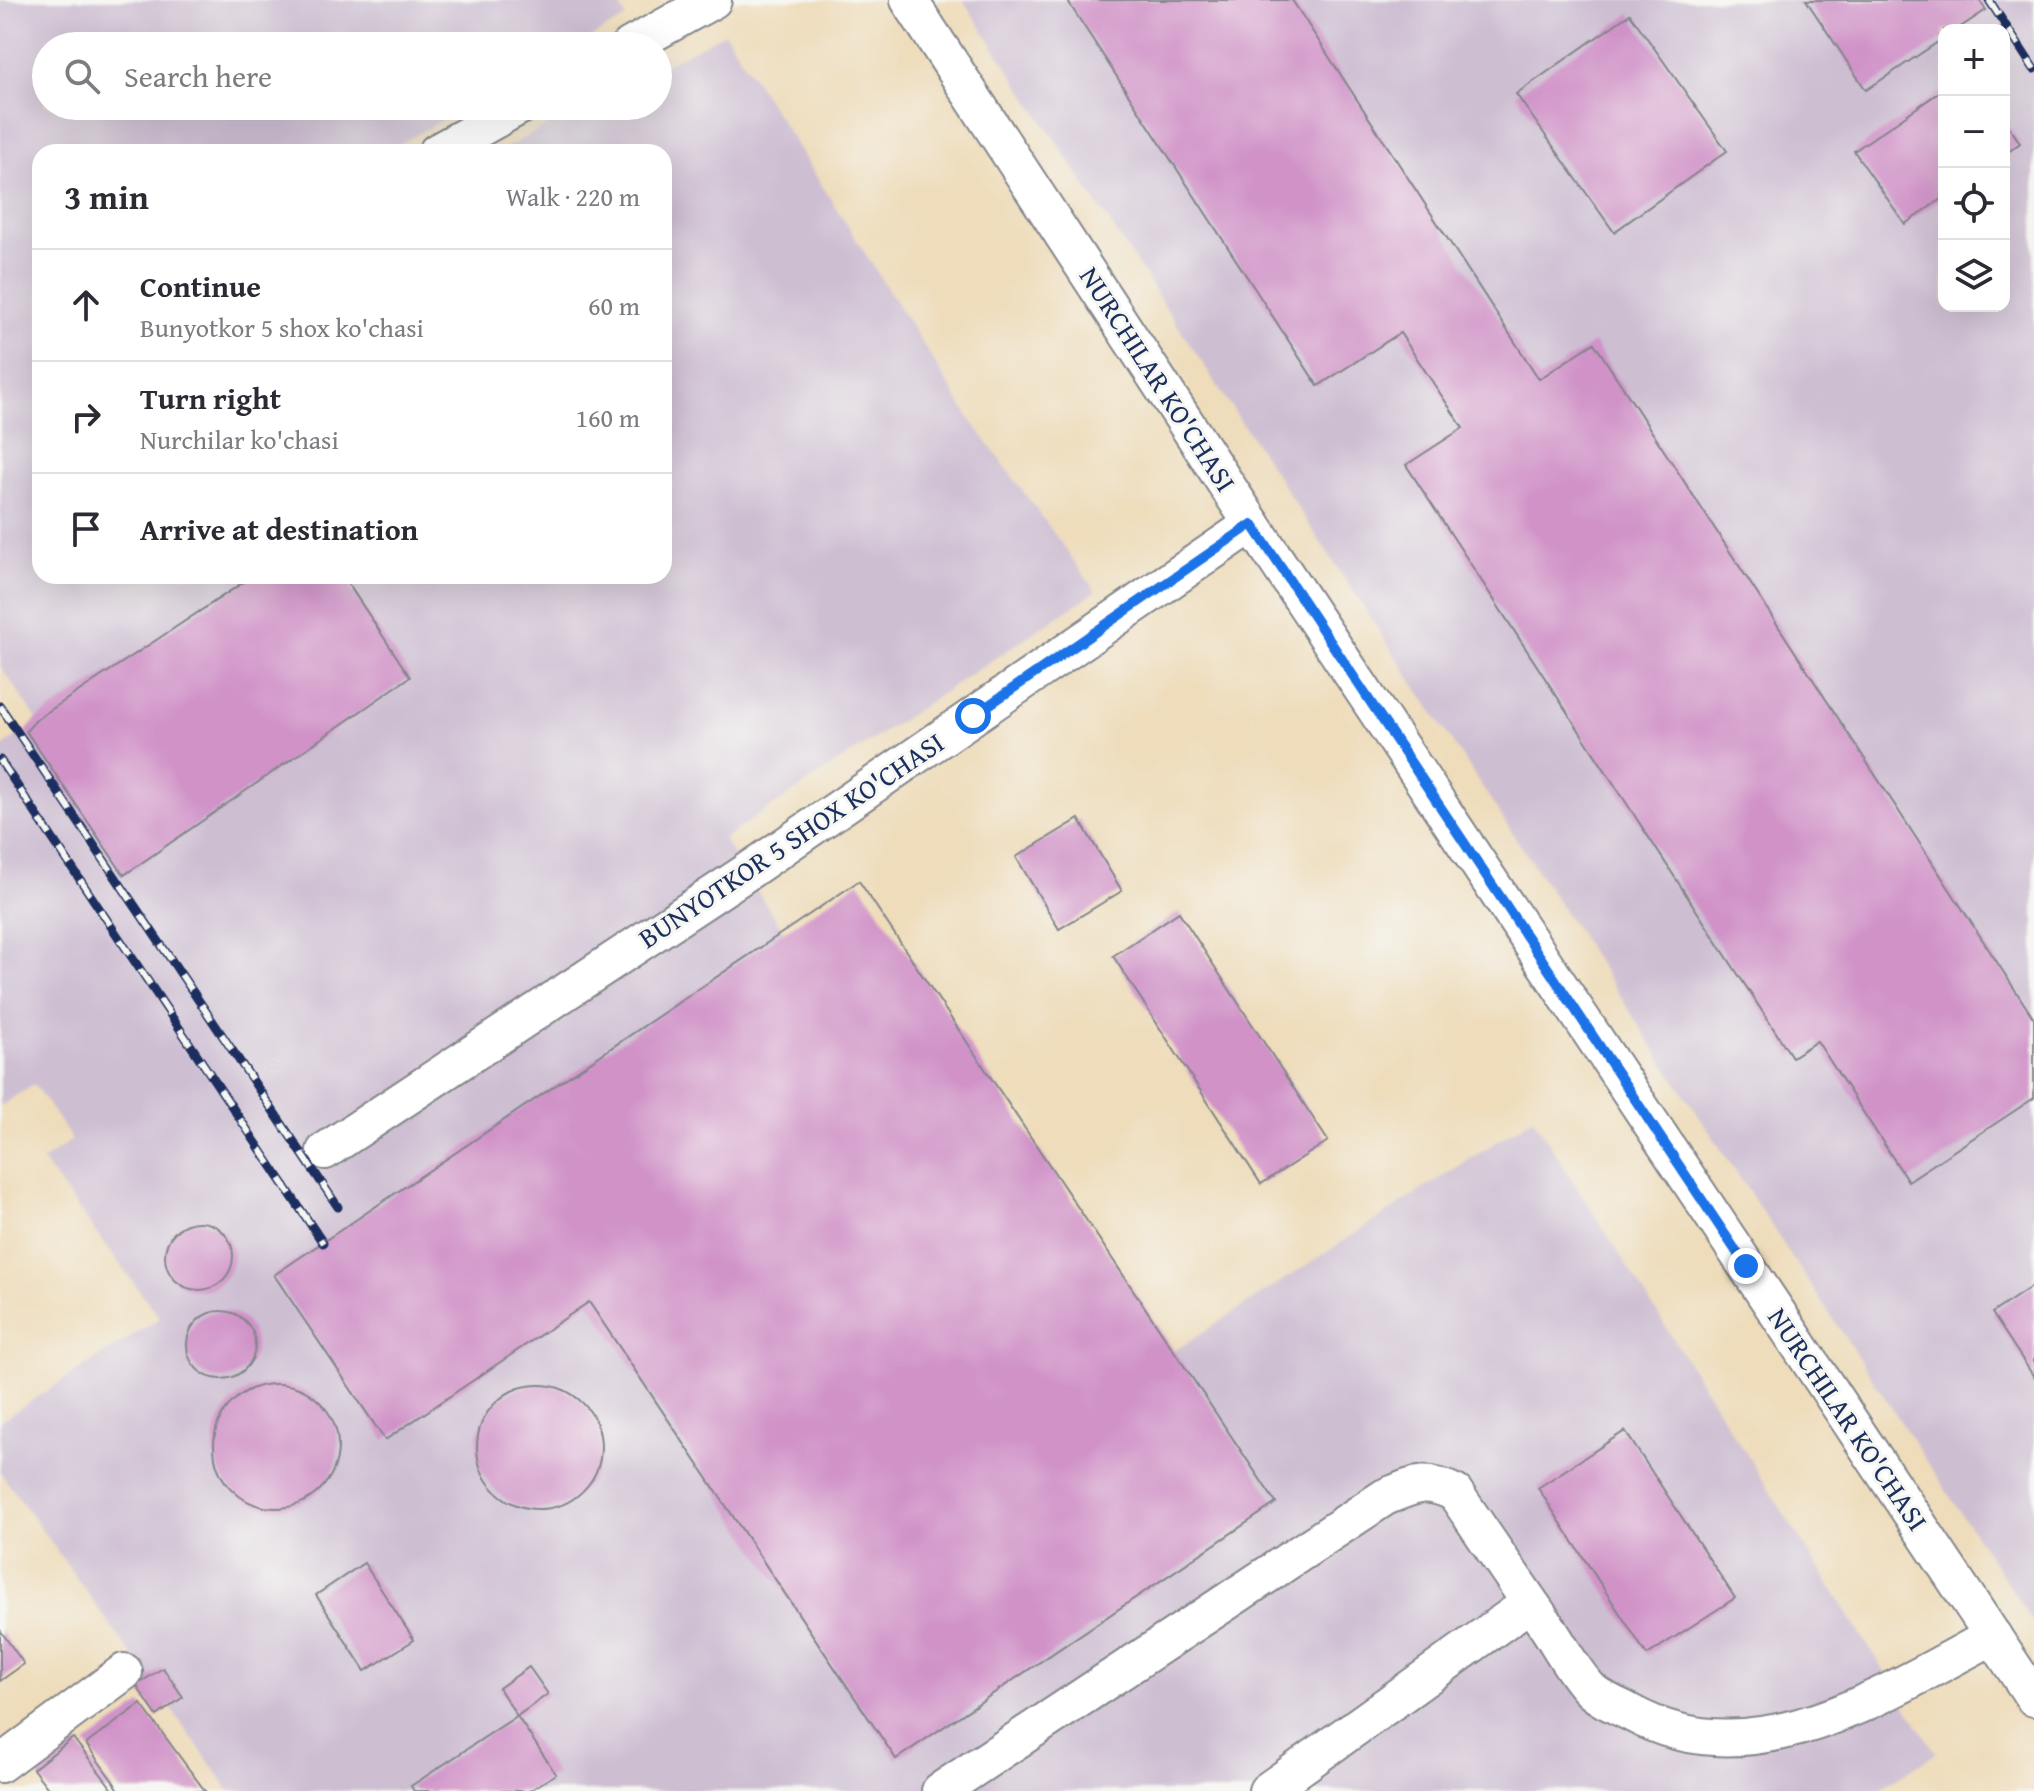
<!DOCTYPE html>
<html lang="en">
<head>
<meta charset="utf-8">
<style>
	:root { --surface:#fff; --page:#f2f2f3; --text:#2b2b33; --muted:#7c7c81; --line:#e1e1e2 }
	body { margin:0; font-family:"Gentium Book Plus",serif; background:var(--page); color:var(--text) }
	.controls { position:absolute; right:24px; top:24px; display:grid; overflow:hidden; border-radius:16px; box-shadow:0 8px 32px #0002 }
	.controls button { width:72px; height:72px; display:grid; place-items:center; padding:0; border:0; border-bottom:2px solid var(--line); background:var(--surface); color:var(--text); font:40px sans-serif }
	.stop { position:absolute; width:24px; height:24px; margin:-18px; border:6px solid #1a73e8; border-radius:50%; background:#fff }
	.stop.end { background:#1a73e8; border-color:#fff; box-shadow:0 2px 8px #0008 }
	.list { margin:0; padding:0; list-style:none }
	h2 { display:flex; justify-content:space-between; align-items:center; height:104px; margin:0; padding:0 32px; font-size:34px }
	h2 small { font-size:26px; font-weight:400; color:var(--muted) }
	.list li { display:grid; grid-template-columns:52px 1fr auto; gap:24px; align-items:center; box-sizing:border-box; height:112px; padding:0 32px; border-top:2px solid var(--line) }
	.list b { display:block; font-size:30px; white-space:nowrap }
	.list p { margin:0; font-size:26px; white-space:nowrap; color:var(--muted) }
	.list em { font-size:26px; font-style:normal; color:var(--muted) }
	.icon { flex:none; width:44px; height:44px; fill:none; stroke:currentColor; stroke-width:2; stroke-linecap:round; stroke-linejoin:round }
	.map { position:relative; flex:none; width:2034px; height:1791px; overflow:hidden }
	.search { position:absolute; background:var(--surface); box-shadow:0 8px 32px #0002; left:32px; top:32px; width:640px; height:88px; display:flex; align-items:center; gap:20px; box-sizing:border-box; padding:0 28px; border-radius:44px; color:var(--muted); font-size:30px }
	.panel { position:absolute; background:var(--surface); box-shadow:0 8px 32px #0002; left:32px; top:144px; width:640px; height:440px; border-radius:24px }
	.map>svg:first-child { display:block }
	.industrial { fill:#cdbed2; fill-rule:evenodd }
	.building { fill:#d092c7 }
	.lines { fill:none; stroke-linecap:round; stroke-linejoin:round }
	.minor-casing { stroke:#84868c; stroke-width:40 }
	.minor { stroke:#fff; stroke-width:36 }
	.rail-casing { stroke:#1b2f5e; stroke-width:9 }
	.rail { stroke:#f6f6f2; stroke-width:6; stroke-dasharray:18; stroke-linecap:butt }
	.route { stroke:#1a73e8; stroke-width:10 }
	.labels { text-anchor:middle; stroke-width:6; stroke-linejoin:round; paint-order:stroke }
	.street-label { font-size:28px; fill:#1b2f5e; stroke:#f6f6f2 }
</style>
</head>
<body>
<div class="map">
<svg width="2034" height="1791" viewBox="0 0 2034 1791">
	<rect width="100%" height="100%" fill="#f6f6f2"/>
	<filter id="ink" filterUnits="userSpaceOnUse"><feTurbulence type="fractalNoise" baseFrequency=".0125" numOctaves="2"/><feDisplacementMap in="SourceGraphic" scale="16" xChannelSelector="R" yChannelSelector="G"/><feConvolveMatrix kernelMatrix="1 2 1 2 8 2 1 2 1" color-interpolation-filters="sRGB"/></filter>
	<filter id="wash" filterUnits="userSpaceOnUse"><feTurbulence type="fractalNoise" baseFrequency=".006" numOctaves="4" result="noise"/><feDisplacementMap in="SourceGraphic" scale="32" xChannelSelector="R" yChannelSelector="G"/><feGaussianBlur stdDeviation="1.8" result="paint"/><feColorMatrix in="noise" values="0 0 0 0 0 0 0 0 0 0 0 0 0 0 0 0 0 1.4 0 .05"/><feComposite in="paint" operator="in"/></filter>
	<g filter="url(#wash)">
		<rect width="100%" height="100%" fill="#eedcba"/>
		<!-- industrial -->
		<g class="industrial">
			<path d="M0,0H617L626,18L575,46H46V106H468L385,152H40V576H664V152H498L585,106H658V68L725,33L971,420L1096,591L723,839L784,932L1276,1503L1174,1351L1533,1118L1936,1753L1877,1791H230L0,1472V1421L160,1318L42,1161L72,1140L34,1084L0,1106V748L26,731L37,719L0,666Z"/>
			<path d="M963,0H2034V1624ZM1944,30H2004V306H1944Z"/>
		</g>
		<g id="blocks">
			<!-- building -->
			<g class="building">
				<path d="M1067,0H1292L1539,379L1594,343L2034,1019V1098L1908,1181L1817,1041L1792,1057L1406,465L1463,428L1400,333L1318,386Z"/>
				<path d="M1806,0H1979L1986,10L1956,30H1944V38L1866,90Z"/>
				<path d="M1630,14L1727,151L1614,232L1516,94Z"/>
				<path d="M1944,89V197L1905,224L1854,151Z"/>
				<path d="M2004,119L2020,143L2004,155Z"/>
				<path d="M253,576H343L410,677L124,875L26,731L37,719Z"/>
				<path d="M1079,819L1122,891L1059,929L1016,857Z"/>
				<path d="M859,881L1276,1503L896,1759L589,1302L385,1440L274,1275Z"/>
				<path d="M1179,912L1328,1141L1261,1184L1113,956Z"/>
				<circle cx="199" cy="1256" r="34"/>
				<path d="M2034,1285V1377L1992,1313Z"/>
				<circle cx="221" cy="1345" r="34"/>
				<circle cx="276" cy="1446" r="62"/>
				<circle cx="539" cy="1447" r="62"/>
				<path d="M1625,1431L1735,1598L1647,1655L1538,1488Z"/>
				<path d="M364,1563L414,1640L365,1671L316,1595Z"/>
				<path d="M0,1630L24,1664L0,1681Z"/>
				<path d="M529,1667L548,1694L517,1716L499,1688Z"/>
				<path d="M163,1668L183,1697L157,1716L136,1685Z"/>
				<path d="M141,1704L205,1791H120L86,1744Z"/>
				<path d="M517,1716L556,1774L529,1791H414L411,1786Z"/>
				<path d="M73,1738L114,1791H50L33,1769Z"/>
			</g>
		</g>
	</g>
	<g filter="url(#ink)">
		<use href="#blocks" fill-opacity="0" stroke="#84868c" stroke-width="2"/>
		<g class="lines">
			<defs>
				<g id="minor">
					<path d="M909,0L1252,524L2034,1698"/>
					<path d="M630,46L713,0"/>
					<path d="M437,152L520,106"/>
					<path d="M325,1151L744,874L1252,524"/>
					<path d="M0,1764L124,1672"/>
					<path d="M940,1791L1385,1497C1415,1485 1425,1478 1455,1493C1486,1538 1516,1583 1548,1628C1561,1648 1573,1671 1589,1688C1599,1699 1618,1706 1631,1713C1753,1781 1885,1693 1993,1636"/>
					<path d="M1267,1791L1530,1603"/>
				</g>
			</defs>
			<!-- minor casing -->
			<use href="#minor" class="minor-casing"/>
			<!-- minor -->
			<use href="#minor" class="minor"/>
			<defs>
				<g id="rail">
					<path d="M1989,0L2034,69"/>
					<path d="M0,706L338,1207"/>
					<path d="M0,760L323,1243"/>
				</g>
			</defs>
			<!-- rail casing -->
			<use href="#rail" class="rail-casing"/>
			<!-- rail -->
			<use href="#rail" class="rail"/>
		</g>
	</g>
	<g class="lines" filter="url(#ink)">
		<!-- route -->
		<path class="route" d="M973,716L1252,524L1746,1266"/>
	</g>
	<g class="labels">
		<!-- street labels -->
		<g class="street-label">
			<text transform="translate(1158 379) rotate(57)" y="10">NURCHILAR KO'CHASI</text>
			<text transform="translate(791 840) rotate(-34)" y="10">BUNYOTKOR 5 SHOX KO'CHASI</text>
			<text transform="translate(1848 1419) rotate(56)" y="10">NURCHILAR KO'CHASI</text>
		</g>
	</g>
</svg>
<div class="controls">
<button>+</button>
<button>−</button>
<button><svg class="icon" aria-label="locate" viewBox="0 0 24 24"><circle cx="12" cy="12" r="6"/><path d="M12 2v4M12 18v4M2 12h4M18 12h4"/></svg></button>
<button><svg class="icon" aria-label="layers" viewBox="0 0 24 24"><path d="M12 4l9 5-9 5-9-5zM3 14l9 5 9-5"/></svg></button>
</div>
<div class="stop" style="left:973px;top:716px"></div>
<div class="stop end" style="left:1746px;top:1266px"></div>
<div class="search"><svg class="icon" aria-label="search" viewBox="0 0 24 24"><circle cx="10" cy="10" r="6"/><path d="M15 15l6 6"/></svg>Search here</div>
<section class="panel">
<h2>3 min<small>Walk · 220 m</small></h2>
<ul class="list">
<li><svg class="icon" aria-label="ahead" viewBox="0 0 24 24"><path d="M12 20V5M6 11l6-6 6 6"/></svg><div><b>Continue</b><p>Bunyotkor 5 shox ko'chasi</p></div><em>60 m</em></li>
<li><svg class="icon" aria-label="right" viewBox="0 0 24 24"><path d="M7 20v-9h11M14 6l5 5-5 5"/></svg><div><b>Turn right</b><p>Nurchilar ko'chasi</p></div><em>160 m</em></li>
<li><svg class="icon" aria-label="arrive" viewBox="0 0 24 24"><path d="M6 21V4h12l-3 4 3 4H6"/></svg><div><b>Arrive at destination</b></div></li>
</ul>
</section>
</div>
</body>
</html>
